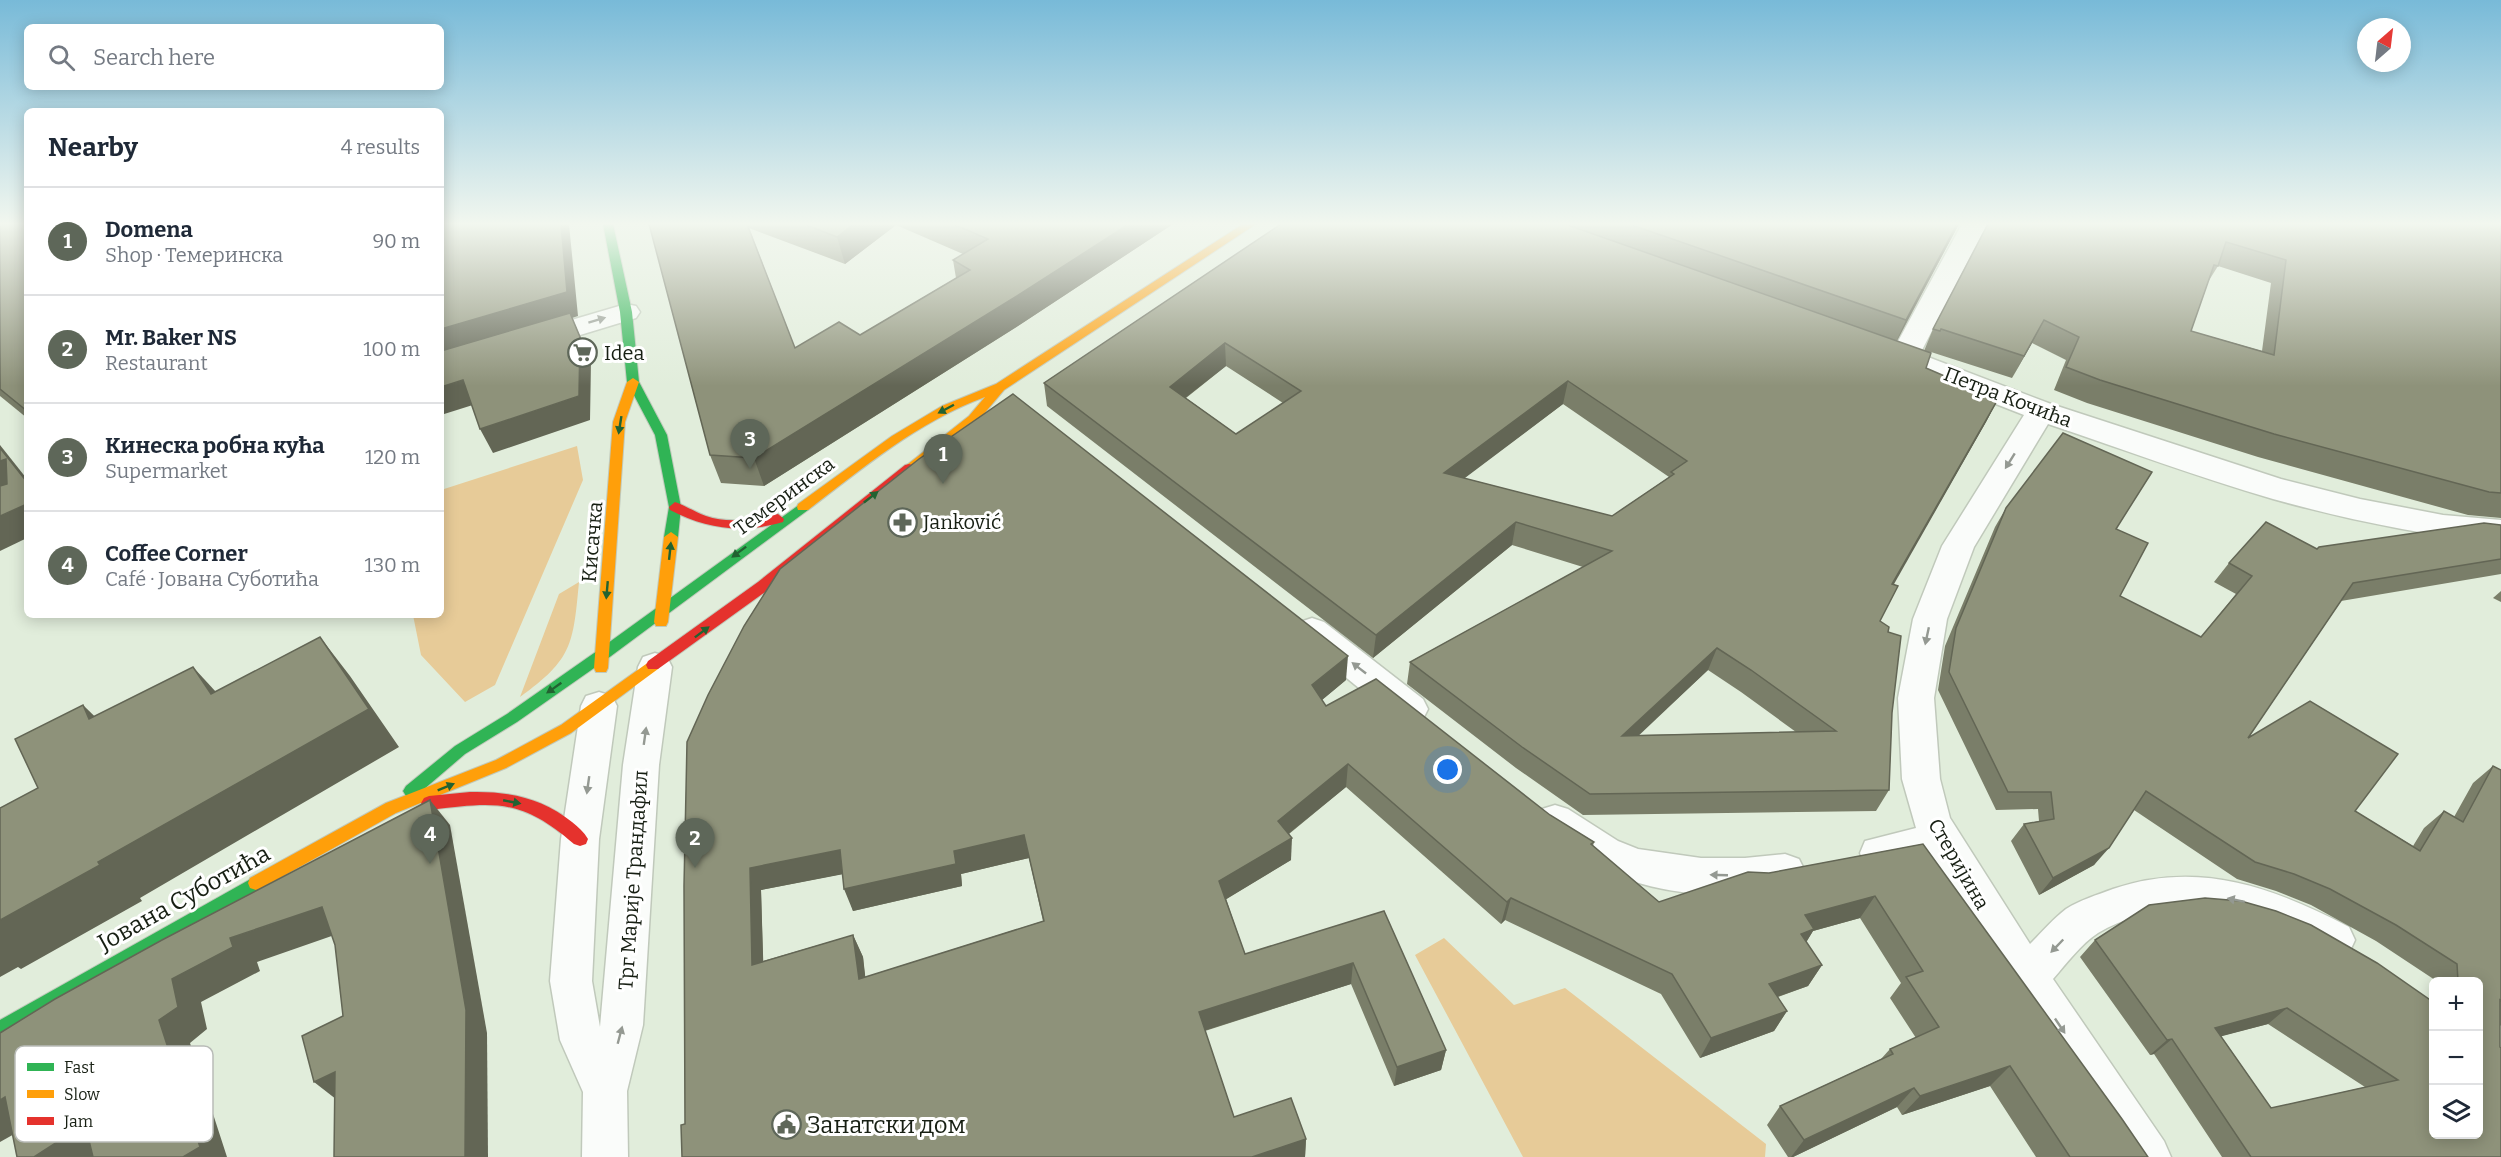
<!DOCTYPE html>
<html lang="en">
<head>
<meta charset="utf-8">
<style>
	:root { --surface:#fff; --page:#f6f6f7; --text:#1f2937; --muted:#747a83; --line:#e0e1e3; --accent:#5e6759 }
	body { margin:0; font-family:Bitter,serif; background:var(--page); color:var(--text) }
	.controls { position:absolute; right:18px; bottom:18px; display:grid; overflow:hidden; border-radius:9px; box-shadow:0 3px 15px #0003 }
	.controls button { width:54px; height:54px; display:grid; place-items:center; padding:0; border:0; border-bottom:2px solid var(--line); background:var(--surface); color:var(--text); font:30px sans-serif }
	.compass { position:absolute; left:2357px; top:18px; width:54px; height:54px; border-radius:50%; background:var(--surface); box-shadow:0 3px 15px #0003; rotate:28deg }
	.you { position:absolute; left:1448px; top:770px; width:21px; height:21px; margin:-15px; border:4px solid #fff; border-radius:50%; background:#1a73e8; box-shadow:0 0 0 9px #1a73e833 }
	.badge { display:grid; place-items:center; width:39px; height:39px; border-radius:50%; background:var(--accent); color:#fff; font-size:20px; font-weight:700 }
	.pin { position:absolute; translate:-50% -50px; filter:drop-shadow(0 2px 3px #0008) }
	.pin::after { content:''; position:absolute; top:32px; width:21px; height:18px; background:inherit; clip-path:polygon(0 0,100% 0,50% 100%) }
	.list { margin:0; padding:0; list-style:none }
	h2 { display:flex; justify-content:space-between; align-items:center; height:78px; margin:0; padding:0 24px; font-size:26px }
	h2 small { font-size:20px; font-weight:400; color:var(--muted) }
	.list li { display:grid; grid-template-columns:39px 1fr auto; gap:18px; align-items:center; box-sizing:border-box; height:108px; padding:0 24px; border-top:2px solid var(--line) }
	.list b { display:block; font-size:22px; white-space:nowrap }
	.list p { margin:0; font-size:20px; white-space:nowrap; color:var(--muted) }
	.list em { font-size:20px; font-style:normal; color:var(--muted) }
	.icon { flex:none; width:33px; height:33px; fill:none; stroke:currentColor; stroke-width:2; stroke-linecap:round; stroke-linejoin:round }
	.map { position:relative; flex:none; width:2501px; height:1157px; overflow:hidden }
	.search { position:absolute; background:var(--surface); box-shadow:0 3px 15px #0003; left:24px; top:24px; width:420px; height:66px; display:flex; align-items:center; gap:15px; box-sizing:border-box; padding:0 21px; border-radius:9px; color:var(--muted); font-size:22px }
	.panel { position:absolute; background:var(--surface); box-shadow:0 3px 15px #0003; left:24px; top:108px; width:420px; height:510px; border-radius:9px }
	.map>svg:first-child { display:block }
	.green { fill:#e7cb98 }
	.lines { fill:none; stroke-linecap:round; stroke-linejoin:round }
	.street-casing { stroke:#c0c9bb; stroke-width:3 }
	.fast-casing { stroke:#c0c9bb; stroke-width:2 }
	.slow-casing { stroke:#c0c9bb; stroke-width:2 }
	.jam-casing { stroke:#c0c9bb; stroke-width:2 }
	.street { fill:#fafcfa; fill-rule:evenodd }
	.fast { fill:#30b455; fill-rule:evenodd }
	.slow { fill:#ff9f0a; fill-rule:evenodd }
	.jam { fill:#e5322d; fill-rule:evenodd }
	.wall { fill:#7a7e69; fill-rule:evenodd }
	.shaded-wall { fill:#636655 }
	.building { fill:#8e927a; stroke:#636655; stroke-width:1.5; fill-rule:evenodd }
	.oneway { fill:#949992 }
	.oneway2 { fill:#226231 }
	.labels { text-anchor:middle; stroke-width:6; stroke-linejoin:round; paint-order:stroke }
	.poi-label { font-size:20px; fill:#171f13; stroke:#fff; text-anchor:start }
	.street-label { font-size:20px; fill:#171f13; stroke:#fff }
	.near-street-label { font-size:24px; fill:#171f13; stroke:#fff }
	.near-poi-label { font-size:24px; fill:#171f13; stroke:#fff; text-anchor:start }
	.key { fill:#fff; stroke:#b9bcb8; stroke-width:1.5 }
	.key-label { font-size:16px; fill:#171f13 }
</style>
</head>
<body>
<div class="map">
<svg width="2501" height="1157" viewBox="0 0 2501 1157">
	<rect width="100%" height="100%" fill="#e1eddb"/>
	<!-- green -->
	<g class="green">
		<path d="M577,446L583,480L495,685L465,702L421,655L413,615H441V490Z"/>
		<path d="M579,582C573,644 573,659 520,697L559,594Z"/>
		<path d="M1444,938L1514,1005L1565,988L1766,1144L1765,1157H1523L1415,955Z"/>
	</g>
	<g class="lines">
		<defs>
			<g id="street">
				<path d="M1962,224H1987L1920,354L2051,404L2281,479L2360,499L2443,515L2501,520V544C2424,535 2348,520 2273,499C2197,477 2123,449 2048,424L1974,547L1947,619L1934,698L1940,779L1950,818L2030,944C2042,932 2053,919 2066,909C2080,900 2097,895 2113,889C2199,860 2272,887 2349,927L2355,940L2349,953L2335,959C2309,949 2286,933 2260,924C2211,907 2144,904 2098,933C2081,944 2067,963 2053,979L2164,1141L2171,1157H2122L2013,991L1933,859L1879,870L1865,865L1860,853L1865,841L1916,828L1902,779L1898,698L1913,619L1942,546L2024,415L1876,357L1872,351L1876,345L1886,342L1896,345Z"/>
				<path d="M626,304L636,306L640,312L636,318L534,349L524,346L520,340L524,334Z"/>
				<path d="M1312,618L1324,622L1423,699L1428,709L1423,719L1410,723L1397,719L1300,640L1295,631L1300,622Z"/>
				<path d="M655,653L667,657L672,667L659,765L643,1025L627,1091L628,1157H582L583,1092L560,1040L550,981L561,839L581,706L586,696L599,692L612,696L617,706L599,839L592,981L600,1027L623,765L638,667L643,657Z"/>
				<path d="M1555,805L1568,809L1618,841L1638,849L1701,858H1745L1785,854L1799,859L1805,871L1799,883C1730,908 1629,892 1569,852C1555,843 1543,836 1536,821L1542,809Z"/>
			</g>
			<g id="fast">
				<path d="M603,224H613L632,312L639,382L667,435L681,507L678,537L671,542L664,537L669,507L655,435L627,382L620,312Z"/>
				<path d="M803,502L808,504L809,507L808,510L607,659L517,722L465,754L416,796L411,797L406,796L403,791L406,786L455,746L507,714L597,651Z"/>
				<path d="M256,876L262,878L264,883L262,888L0,1037V1020Z"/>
			</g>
			<g id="slow">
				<path d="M1243,224H1256L1004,390L977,422L913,471L909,472L903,468L969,416L985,397C919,421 863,468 808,510H798L797,507L798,504L892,436L942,406L996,384Z"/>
				<path d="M633,378L639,382L625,422L608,668L606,672H596L594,668L613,422L627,382Z"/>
				<path d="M671,532L678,537L668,622L666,626H656L654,622L664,537Z"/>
				<path d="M653,659L658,661L660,665L658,669L571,733L506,768L396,813L262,888L256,890L250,888L248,883L250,878L386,803L496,760L561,725Z"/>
			</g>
			<g id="jam">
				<path d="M909,464L913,465L915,468L913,471L768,590L658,669H648L646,665L648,661L758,582L905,465Z"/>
				<path d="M675,502C686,506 695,512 706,516C729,524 754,519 778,514L784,519L783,522C742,534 707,529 670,510L669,507Z"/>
				<path d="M470,792C509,791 542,798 572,822C578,827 584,832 588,839L586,844L580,846L574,844C521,798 496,802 429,810L424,808L421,803L424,798L429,796Z"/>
			</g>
		</defs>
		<!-- street casing -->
		<use href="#street" class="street-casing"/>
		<!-- fast casing -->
		<use href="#fast" class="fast-casing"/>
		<!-- slow casing -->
		<use href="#slow" class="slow-casing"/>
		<!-- jam casing -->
		<use href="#jam" class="jam-casing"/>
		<!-- street -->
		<use href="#street" class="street"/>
		<!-- fast -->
		<use href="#fast" class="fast"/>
		<!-- slow -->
		<use href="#slow" class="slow"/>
		<!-- jam -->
		<use href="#jam" class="jam"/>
	</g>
	<!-- wall -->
	<g class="wall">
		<path d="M0,224H27V418L0,396Z"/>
		<path d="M649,224H1173L1021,324L764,486L721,483L710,455ZM896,225L963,254L953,260L956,278L860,335L795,348L749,228L845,264Z"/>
		<path d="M1281,224H1959L1897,341L1924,351L1933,329L1988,224H2501V518L2468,515L2258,457L2087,403L2054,390L2066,360L2032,343L2012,378L1931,352L1926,368L1998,399L1986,422L1893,584L1880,621L1888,632L1892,713L1889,790L1876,811L1583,815L1516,768L1407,684L1410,662L1583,567L1512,545L1373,658L1047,406L1044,383ZM2218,266L2271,283L2262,351L2191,331L2208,282ZM1226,366L1283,403L1236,434L1186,398ZM1563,404L1669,477L1612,516L1464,478ZM1708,670L1741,692L1796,732L1638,735Z"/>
		<path d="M2006,508L2116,529L2120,596L2201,637L2236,594L2214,582L2229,563L2317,549L2501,525V574L2341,601L2248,738L2355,811L2413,846L2424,828L2444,811L2454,817L2473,783L2493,766L2501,770V1026L2500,1025L2501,1157H2222L2154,1054L2150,1055L2080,957L2095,940L2311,925L2433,1134L2478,981H2435V980L2376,941L2311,905L2276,891L2237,879L2134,810L2094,865L2039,895L2011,841L2024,824L2039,821L2038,809L1996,810L1938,690L1945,646L1995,527ZM2268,1024L2365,1087L2271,1108L2221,1036Z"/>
		<path d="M2501,591V602L2493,598Z"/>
		<path d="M1346,680L1322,700L1326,706L1550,815L1594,842L1593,846L1659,902L1769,873L1923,844L2148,1157H2036L1990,1086L1902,1115L1897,1107L1793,1157H1788L1767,1125L1780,1106L1881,1059L1890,1049L1916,1038L1890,998L1901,983L1860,918L1813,931L1806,942L1822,965L1808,986L1778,997L1787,1011L1774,1031L1700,1058L1661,994L1505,920L1501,924L1346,787L1289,834L1291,860L1226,899L1245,954L1384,911L1446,1050L1441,1070L1394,1086L1351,984L1205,1031L1234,1117L1306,1139L1305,1157H682L685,1124L684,886ZM1029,858L1043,921L865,977L863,957L853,935L763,961L761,890L842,874L853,911L962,886L961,874Z"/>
	</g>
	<!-- shaded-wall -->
	<g class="shaded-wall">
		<path d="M561,224H569L578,316L572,318L591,361L590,420L493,453L480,429L579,396L441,357V329Z"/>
		<path d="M854,224H896V225L845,264L837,237Z"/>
		<path d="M1129,224H1173L1021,324L764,486L754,458Z"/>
		<path d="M1957,224H1959L1896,342L1906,320Z"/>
		<path d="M2044,320L2032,343L2012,378L2024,356Z"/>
		<path d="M1225,343L1226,366L1171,409L1170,387Z"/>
		<path d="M463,380L476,404L441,415V387Z"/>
		<path d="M1568,381L1563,404L1441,496L1444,473Z"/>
		<path d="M1998,399L1986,422L1881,607L1892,584Z"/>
		<path d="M0,445L27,479V484L0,491Z"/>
		<path d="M27,504V538L0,551V516Z"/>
		<path d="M1516,522L1512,545L1373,658L1376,635Z"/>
		<path d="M320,637L350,676L399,747L140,898L142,901L21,969L18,967L0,977V920L98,862Z"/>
		<path d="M1717,648L1708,670L1615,758L1622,736Z"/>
		<path d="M1348,656L1346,680L1311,709L1312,685Z"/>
		<path d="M193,667L228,705L211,694Z"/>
		<path d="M83,705L122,743L89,719Z"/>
		<path d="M1348,764L1346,787L1277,843L1278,821Z"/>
		<path d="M430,800L450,825L487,1033L488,1157H465Z"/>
		<path d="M1024,835L1029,858L961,874L962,886L853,911L844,889L954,851Z"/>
		<path d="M1292,838L1291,860L1220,903L1219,881Z"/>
		<path d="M2109,848L2094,865L2039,895L2053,878Z"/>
		<path d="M840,850L849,873L761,890L764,986L752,965L750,868Z"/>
		<path d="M1875,896L1860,918L1813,931L1801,951L1788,955L1805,915Z"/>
		<path d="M1511,898L1505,920L1501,924L1507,902Z"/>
		<path d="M322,907L346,931L257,962L260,971L201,1002L207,1029L190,1043L227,1157H183L159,1020L172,979L230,938Z"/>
		<path d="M853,935L863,957L868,1000L859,979Z"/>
		<path d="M1353,963L1351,984L1200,1032L1199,1012Z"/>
		<path d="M1822,965L1808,986L1756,1004L1769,984Z"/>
		<path d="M2287,1008L2268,1024L2196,1043L2215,1028Z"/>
		<path d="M1787,1011L1774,1031L1700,1058L1711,1038Z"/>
		<path d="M2172,1039L2154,1054L2150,1055L2167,1040Z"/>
		<path d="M1446,1050L1441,1070L1394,1086L1397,1067Z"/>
		<path d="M2010,1066L1990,1086L1902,1115L1920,1096Z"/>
		<path d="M335,1072L341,1103L314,1082Z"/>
		<path d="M1914,1088L1897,1107L1793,1157H1791L1804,1140Z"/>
		<path d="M5,1097L41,1119L0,1142V1100Z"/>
		<path d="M85,1124L100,1157H34Z"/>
		<path d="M1306,1139L1305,1157H1252Z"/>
	</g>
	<!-- building -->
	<g class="building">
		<path d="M0,224H27V411L0,389Z"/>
		<path d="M441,224H561L567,292L441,329Z"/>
		<path d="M649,224H747L795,348L839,322L860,335L970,270L953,260L988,239L953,224H1129L1017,296L754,458L710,455Z"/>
		<path d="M804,224H854L837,237Z"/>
		<path d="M1281,224H1565L1931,353L1926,368L1998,399L1892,584L1898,586L1880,621L1889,627L1888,632L1901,636L1892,713L1889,790L1590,794L1522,747L1410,662L1612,551L1516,522L1376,635L1044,383ZM1225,343L1301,391L1236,434L1170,387ZM1568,381L1687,461L1671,472L1674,474L1612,516L1444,473ZM1717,648L1751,670L1836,731L1622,736Z"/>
		<path d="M1629,224H1957L1906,320Z"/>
		<path d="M1988,224H2501V493L2489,492L2274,434L2100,380L2066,367L2079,337L2044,320L2024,356L1941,329L1940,331L1933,329ZM2226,242L2286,260L2274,355L2191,331L2214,265L2218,266Z"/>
		<path d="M570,313L580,337L579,396L480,429L463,380L441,387V351Z"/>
		<path d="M1013,394L1348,656L1312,685L1326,706L1376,679L1550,815L1594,842L1591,844L1659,902L1748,872L1769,873L1923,844L2122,1119L2148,1157H2070L2010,1066L1920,1096L1914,1088L1804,1140L1780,1106L1893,1054L1890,1049L1939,1027L1906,977L1923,971L1875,896L1805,915L1814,929L1801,934L1822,965L1769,984L1787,1011L1711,1038L1672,974L1511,898L1507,902L1348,764L1278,821L1292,838L1219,881L1245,954L1384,911L1446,1050L1397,1067L1353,963L1199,1012L1234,1117L1291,1098L1306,1139L1252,1157H682L681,1125L685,1124L684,886L687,742L708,695L744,626L780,569L919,459ZM1024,835L1044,921L859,979L853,935L752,965L750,868L840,850L844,889L956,864L954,851Z"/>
		<path d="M2063,433L2152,472L2116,529L2148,543L2120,596L2201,637L2252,576L2229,563L2266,522L2317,549L2319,547L2484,523L2501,525V559L2353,583L2248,738L2310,701L2398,754L2355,811L2420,851L2444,811L2463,822L2493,766L2501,770V1001L2500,1000V1047L2501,1048V1157H2251L2172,1039L2167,1040L2095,940L2149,905L2205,898L2241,901L2276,911L2311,925L2377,963L2433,1002V1134H2478V981H2458L2457,964L2396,925L2330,889L2294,874L2255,862L2146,791L2109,848L2053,878L2024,824L2054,819L2051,792H2008L1949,672L1956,628L2006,508ZM2287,1008L2398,1080L2271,1108L2215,1028Z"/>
		<path d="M0,448L27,482V504L0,516V486L7,484L6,459L0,461Z"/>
		<path d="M320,637L369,709L98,862L100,865L0,920V808L38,788L15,739L83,705L89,719L193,667L211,694Z"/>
		<path d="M430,800L466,1010L465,1157H334L335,1072L314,1082L302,1036L343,1016L335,945L322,907L230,938L233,947L172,979L178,1007L159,1020L200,1147L183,1157H93L85,1124L34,1157H17L5,1097L0,1100V1033L55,999L162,940Z"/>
	</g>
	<!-- one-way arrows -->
	<defs><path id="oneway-solid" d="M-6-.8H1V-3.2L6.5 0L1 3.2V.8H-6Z" transform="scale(1.5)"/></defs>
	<g class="oneway">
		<use href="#oneway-solid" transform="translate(597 320) rotate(-17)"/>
		<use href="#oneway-solid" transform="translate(2010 461) rotate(122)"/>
		<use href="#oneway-solid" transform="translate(1927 636) rotate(102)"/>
		<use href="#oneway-solid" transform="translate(1359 668) rotate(-142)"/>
		<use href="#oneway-solid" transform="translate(645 736) rotate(-82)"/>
		<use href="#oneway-solid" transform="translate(588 785) rotate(98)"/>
		<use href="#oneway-solid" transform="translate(1719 875) rotate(-178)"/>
		<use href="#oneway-solid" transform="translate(2236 900) rotate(-168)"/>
		<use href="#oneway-solid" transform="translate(2057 946) rotate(134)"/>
		<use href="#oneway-solid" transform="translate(2060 1026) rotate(56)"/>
		<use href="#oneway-solid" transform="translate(620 1035) rotate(-75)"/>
	</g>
	<g class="oneway2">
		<use href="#oneway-solid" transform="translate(946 409) rotate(152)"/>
		<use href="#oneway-solid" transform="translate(620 425) rotate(99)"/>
		<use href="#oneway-solid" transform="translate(871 497) rotate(-38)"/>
		<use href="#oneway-solid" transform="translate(670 551) rotate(-84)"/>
		<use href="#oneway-solid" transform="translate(739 552) rotate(143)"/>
		<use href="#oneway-solid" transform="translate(607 590) rotate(95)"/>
		<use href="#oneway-solid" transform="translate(702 632) rotate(-37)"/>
		<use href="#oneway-solid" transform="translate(554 688) rotate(145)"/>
		<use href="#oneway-solid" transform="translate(446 787) rotate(-22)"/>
		<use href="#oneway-solid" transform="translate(512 802) rotate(11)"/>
	</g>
	<!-- sky -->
	<linearGradient id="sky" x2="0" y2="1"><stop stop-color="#78bad8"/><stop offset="0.58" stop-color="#f2f7ef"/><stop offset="1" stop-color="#f2f7ef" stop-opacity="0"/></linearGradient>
	<rect width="2501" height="386" fill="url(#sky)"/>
	<!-- icons -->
	<defs>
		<symbol id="supermarket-ring" viewBox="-11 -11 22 22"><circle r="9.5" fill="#fff" stroke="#5e6759" stroke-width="1.5"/><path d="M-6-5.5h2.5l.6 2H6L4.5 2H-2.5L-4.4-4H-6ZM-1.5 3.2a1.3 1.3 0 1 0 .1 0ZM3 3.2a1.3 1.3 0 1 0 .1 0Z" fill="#5e6759"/></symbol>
		<symbol id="pharmacy-ring" viewBox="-11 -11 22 22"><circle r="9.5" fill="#fff" stroke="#5e6759" stroke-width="1.5"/><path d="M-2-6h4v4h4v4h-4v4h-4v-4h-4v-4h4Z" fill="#5e6759"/></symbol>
		<symbol id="civic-ring" viewBox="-11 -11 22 22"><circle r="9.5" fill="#fff" stroke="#5e6759" stroke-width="1.5"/><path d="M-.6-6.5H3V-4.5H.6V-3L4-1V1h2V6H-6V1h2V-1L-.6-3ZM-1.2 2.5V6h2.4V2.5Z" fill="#5e6759"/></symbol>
	</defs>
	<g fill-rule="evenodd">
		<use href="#supermarket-ring" x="566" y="336" width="33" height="33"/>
		<use href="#pharmacy-ring" x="886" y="506" width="33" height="33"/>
		<use href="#civic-ring" x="770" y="1108" width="33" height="33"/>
	</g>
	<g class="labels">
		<!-- poi labels -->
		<g class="poi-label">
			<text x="604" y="360">Idea</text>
			<text x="923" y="529">Janković</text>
		</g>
		<!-- street labels -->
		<g class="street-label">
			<text transform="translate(2008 397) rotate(21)" y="7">Петра Кочића</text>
			<text transform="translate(784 496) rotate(-36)" y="7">Темеринска</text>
			<text transform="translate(592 542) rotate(-85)" y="7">Кисачка</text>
			<text transform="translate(1959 864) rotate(60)" y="7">Стеријина</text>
			<text transform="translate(633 880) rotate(-86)" y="7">Трг Марије Трандафил</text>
		</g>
		<!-- near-street labels -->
		<g class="near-street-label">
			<text transform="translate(184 898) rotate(-29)" y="8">Јована Суботића</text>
		</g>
		<!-- near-poi labels -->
		<g class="near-poi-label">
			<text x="807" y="1133">Занатски дом</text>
		</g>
	</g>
	<!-- legend -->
	<rect x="15" y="1046" width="198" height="96" rx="9" class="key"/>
	<rect x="27" y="1063" width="27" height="8" fill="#30b455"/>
	<rect x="27" y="1090" width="27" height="8" fill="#ff9f0a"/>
	<rect x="27" y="1117" width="27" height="8" fill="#e5322d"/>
	<g class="key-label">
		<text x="64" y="1073">Fast</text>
		<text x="64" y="1100">Slow</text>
		<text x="64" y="1127">Jam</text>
	</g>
</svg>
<div class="controls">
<button>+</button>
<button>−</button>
<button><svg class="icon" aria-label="layers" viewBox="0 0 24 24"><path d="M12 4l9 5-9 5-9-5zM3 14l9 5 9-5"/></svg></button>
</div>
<svg class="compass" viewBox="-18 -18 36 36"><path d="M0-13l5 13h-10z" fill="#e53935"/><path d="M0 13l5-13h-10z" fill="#747a83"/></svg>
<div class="you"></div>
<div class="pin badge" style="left:943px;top:484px">1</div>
<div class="pin badge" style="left:695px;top:868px">2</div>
<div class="pin badge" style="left:750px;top:469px">3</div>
<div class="pin badge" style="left:430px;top:864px">4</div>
<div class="search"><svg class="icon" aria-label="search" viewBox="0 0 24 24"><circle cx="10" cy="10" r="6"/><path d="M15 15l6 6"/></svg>Search here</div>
<section class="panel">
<h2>Nearby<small>4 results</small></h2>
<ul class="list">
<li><span class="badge">1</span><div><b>Domena</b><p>Shop · Темеринска</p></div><em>90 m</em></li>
<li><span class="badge">2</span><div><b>Mr. Baker NS</b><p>Restaurant</p></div><em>100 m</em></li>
<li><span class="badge">3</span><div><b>Кинеска робна кућа</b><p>Supermarket</p></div><em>120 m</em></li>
<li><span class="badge">4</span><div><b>Coffee Corner</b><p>Café · Јована Суботића</p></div><em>130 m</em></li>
</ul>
</section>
</div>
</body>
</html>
